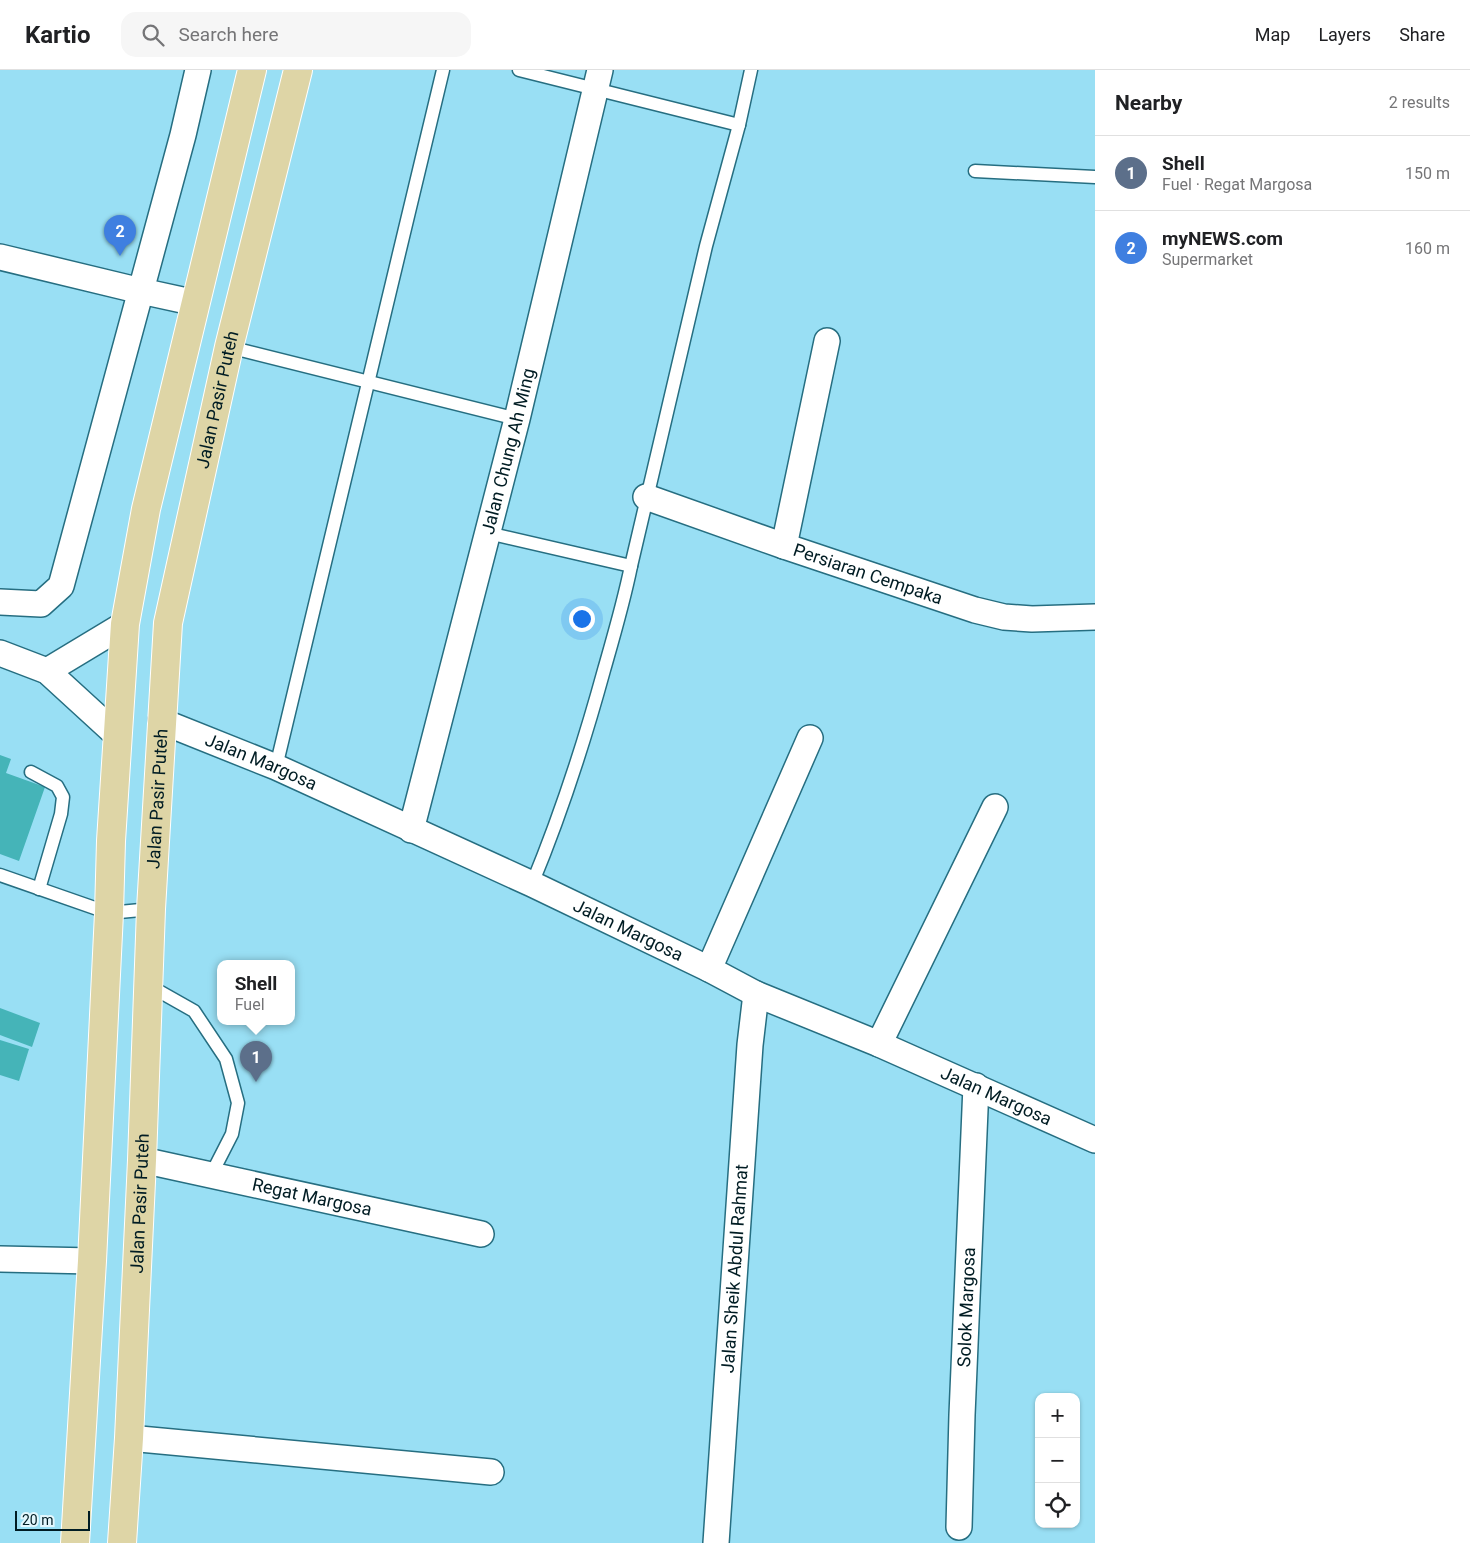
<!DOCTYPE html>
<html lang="en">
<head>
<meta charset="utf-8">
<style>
	:root { --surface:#fff; --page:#f6f6f6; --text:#202124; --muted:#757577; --line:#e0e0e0; --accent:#9e3812 }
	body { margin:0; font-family:Roboto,sans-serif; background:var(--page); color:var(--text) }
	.controls { position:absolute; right:15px; bottom:15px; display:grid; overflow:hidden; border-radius:10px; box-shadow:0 1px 4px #0004 }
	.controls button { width:45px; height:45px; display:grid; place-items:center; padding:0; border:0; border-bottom:1px solid var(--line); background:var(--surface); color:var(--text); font:25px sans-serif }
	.scale { position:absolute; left:15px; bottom:12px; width:75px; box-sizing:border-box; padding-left:5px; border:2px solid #001c23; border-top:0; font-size:14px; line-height:18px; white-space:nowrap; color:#001c23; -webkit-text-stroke:4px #e3f7fd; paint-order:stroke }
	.you { position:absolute; left:581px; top:548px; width:18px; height:18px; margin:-12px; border:4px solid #fff; border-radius:50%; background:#1a73e8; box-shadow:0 0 0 8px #1a73e833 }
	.badge { display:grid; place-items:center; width:32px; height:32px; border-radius:50%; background:var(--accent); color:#fff; font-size:16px; font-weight:700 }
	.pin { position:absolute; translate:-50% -41px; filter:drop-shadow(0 1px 2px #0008) }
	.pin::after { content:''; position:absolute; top:26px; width:18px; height:15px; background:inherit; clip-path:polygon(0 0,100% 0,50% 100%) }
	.popup { position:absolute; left:217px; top:890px; width:78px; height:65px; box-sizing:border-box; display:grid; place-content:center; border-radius:10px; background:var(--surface); filter:drop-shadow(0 1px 4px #0005); font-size:16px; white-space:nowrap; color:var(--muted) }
	.popup b { font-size:19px; color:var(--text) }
	.popup::after { content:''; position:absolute; left:50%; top:100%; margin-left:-10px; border:10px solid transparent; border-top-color:var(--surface) }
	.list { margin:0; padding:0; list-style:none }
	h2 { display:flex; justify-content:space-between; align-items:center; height:65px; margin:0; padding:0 20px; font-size:21px }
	h2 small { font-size:16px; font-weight:400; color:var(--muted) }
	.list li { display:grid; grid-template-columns:32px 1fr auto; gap:15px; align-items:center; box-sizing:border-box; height:75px; padding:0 20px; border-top:1px solid var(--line) }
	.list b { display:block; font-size:19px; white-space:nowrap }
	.list p { margin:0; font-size:16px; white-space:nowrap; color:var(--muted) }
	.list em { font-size:16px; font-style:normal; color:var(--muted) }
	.icon { flex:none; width:28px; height:28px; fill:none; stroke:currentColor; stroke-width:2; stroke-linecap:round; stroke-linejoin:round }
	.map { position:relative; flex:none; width:1095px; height:1473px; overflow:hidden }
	header { display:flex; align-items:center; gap:30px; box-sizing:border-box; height:70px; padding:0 25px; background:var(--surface); border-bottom:1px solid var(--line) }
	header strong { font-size:24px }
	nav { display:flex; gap:28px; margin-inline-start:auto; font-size:18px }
	.search { width:350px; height:45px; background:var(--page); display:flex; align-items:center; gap:12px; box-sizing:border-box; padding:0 18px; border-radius:15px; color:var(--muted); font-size:19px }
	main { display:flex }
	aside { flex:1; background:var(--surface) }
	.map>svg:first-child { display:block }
	.building { fill:#45b4b8 }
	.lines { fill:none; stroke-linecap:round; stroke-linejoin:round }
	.lane-casing { stroke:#266e81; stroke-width:15 }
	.street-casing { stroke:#266e81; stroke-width:28 }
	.primary-casing { stroke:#fff; stroke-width:30 }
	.lane { stroke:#fff; stroke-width:12 }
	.street { stroke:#fff; stroke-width:25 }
	.primary { stroke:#ded5a6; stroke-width:28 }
	.labels { text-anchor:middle; stroke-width:4; stroke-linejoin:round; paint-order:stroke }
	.street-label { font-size:18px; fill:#001c23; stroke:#e3f7fd }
</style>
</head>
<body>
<header>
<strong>Kartio</strong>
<div class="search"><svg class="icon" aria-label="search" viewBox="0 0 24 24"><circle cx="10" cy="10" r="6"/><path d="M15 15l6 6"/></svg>Search here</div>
<nav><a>Map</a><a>Layers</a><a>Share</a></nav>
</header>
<main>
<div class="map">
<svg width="1095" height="1473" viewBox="0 0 1095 1473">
	<rect width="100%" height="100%" fill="#99dff4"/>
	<!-- building -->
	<g class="building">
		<path d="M0,685L11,689L6,703L45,717L19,791L0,784Z"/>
		<path d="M0,938L40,953L32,977L0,965Z"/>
		<path d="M0,970L29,979L19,1011L0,1005Z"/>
	</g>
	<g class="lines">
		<defs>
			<g id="lane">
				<path d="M519,0L739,55"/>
				<path d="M975,101L1095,107"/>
				<path d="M229,277L517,349"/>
				<path d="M488,463L631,496C624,531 614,565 604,600C584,673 561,744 532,814"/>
				<path d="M631,496L706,176L739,55L751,0"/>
				<path d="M276,697L443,0"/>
				<path d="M31,702L57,716L63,727L61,744L39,819"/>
				<path d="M0,805L109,843L151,839"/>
				<path d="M148,915L194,941L226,989L238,1033L232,1064L211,1105"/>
			</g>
			<g id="street">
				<path d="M0,187L141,221L196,233"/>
				<path id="s1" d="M646,427L784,476L975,540L1004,547L1032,549L1095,547"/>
				<path d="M784,476L827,271"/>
				<path d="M0,532L41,534L61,516L183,65L198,0"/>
				<path d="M0,583L47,601L118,666"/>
				<path d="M47,601L125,554"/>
				<path id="s2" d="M161,651L276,697L532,814L709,899L756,924L879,974L1095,1070"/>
				<path id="s3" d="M411,760L517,349L600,0"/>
				<path d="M709,899L810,668"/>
				<path d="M879,974L995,737"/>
				<path id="s4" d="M142,1090L481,1164"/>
				<path d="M0,1189L92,1191"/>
				<path d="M129,1368L491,1402"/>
				<path id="s5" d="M959,1457L962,1345L976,1016"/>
				<path id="s6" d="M716,1473L750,975L756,924"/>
			</g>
			<g id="primary">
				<path d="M75,1473L92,1191L109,843L111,771L125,554L146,439L252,0"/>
				<path id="s7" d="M122,1473L129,1368L142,1090L151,839L168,553L229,277L298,0"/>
			</g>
		</defs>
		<!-- lane casing -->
		<use href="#lane" class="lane-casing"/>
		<!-- street casing -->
		<use href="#street" class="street-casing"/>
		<!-- primary casing -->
		<use href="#primary" class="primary-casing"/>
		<!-- lane -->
		<use href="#lane" class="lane"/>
		<!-- street -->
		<use href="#street" class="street"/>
		<!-- primary -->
		<use href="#primary" class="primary"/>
	</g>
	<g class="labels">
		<!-- street labels -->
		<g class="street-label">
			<text dy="6" stroke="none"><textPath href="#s7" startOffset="1150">Jalan Pasir Puteh</textPath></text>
			<text dy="6" stroke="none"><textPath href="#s3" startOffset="391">Jalan Chung Ah Ming</textPath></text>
			<text dy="6" stroke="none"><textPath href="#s1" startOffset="235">Persiaran Cempaka</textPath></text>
			<text dy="6" stroke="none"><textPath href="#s2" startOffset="108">Jalan Margosa</textPath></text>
			<text dy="6" stroke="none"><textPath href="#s7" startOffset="745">Jalan Pasir Puteh</textPath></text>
			<text dy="6" stroke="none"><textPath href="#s2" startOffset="512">Jalan Margosa</textPath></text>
			<text dy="6" stroke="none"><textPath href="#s2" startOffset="916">Jalan Margosa</textPath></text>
			<text dy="6" stroke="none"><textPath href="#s4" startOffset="174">Regat Margosa</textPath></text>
			<text dy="6" stroke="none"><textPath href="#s7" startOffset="340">Jalan Pasir Puteh</textPath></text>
			<text dy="6" stroke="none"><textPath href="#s6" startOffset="275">Jalan Sheik Abdul Rahmat</textPath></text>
			<text dy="6" stroke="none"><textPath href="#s5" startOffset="220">Solok Margosa</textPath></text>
		</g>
	</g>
</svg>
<div class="controls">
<button>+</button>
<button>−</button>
<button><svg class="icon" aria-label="locate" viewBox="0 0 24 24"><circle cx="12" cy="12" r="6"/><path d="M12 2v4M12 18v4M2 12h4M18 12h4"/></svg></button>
</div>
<div class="scale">20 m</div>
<div class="you"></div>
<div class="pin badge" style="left:256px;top:1012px;background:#5c6f8a">1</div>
<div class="popup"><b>Shell</b>Fuel</div>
<div class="pin badge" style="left:120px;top:186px;background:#3f7fe0">2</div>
</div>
<aside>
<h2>Nearby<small>2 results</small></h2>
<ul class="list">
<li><span class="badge" style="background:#5c6f8a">1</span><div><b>Shell</b><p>Fuel · Regat Margosa</p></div><em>150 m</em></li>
<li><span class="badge" style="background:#3f7fe0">2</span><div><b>myNEWS.com</b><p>Supermarket</p></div><em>160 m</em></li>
</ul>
</aside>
</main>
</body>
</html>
